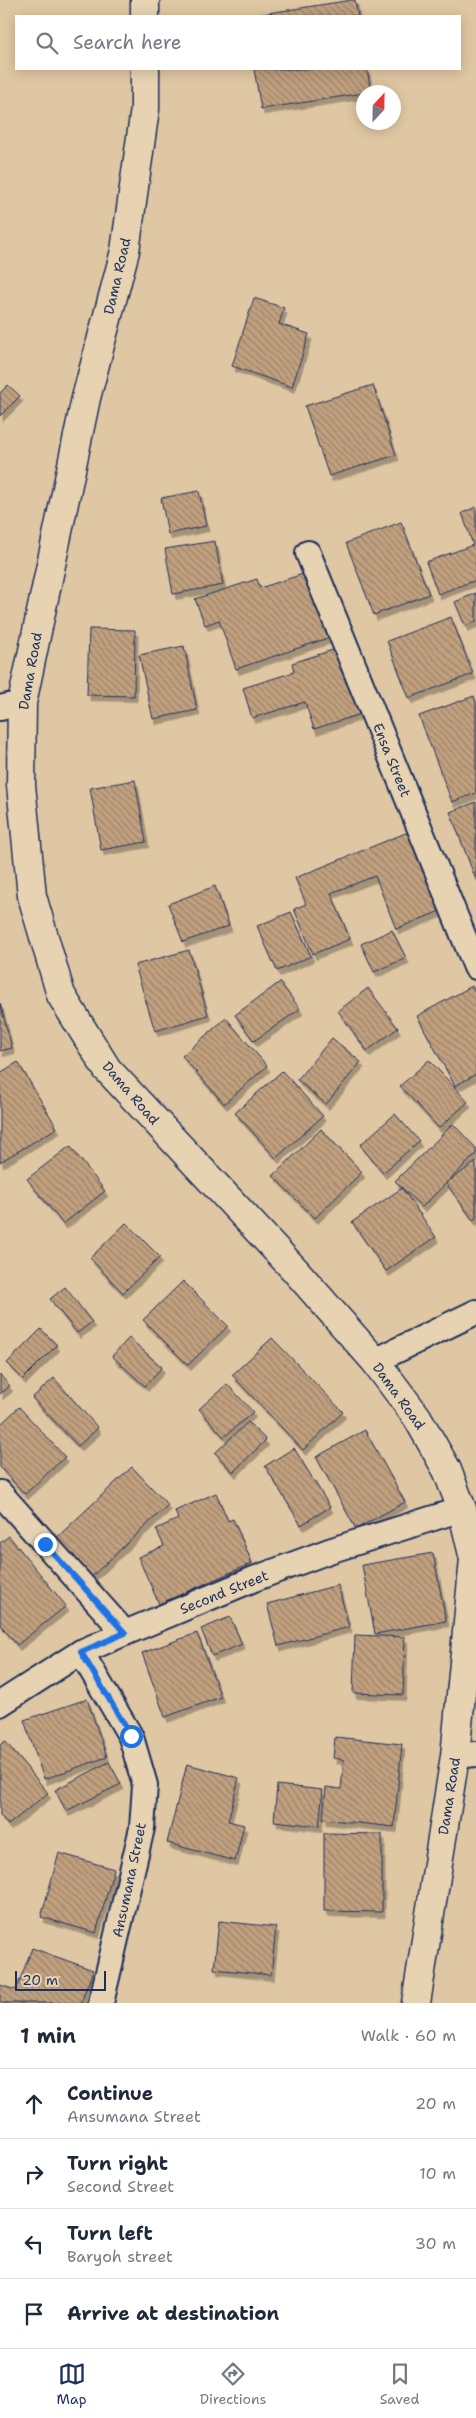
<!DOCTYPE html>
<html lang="en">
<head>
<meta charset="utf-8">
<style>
	:root { --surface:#fff; --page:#f2f2f3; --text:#1f2937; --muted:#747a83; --line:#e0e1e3; --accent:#1b2f5e }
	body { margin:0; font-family:"Shantell Sans",sans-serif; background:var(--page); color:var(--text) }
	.compass { position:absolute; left:356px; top:85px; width:45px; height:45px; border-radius:50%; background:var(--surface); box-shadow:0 2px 12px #0003; rotate:22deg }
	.scale { position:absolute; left:15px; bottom:12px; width:91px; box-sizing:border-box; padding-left:5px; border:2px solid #1b2f5e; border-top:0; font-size:14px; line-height:18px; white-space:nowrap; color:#1b2f5e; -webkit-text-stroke:4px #e7d3b1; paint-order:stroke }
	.stop { position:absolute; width:15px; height:15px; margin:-11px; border:4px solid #1a73e8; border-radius:50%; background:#fff }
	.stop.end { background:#1a73e8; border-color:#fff; box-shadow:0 1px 5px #0008 }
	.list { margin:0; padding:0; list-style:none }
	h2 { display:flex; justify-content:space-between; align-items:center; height:65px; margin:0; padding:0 20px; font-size:21px }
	h2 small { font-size:16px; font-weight:400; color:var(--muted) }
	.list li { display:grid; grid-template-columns:32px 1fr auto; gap:15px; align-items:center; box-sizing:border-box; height:70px; padding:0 20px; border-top:1px solid var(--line) }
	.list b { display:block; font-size:19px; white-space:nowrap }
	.list p { margin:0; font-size:16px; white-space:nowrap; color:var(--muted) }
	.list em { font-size:16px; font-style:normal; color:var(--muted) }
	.icon { flex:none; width:28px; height:28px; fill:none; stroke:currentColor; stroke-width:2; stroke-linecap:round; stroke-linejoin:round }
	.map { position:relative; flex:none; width:476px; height:2003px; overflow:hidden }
	.search { position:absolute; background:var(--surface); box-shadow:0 2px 12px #0003; left:15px; right:15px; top:15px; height:55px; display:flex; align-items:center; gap:12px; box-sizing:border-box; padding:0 18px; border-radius:0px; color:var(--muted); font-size:19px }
	.sheet { height:345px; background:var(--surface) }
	nav { display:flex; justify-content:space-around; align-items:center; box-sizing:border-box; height:70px; border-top:1px solid var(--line); background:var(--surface); font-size:14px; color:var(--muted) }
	nav a { display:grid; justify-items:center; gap:2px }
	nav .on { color:var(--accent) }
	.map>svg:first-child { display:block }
	.building { fill:url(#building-back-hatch); stroke:#1b2f5e; filter:url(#shadow) }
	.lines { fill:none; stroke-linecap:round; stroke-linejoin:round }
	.minor-casing { stroke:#1b2f5e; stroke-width:28 }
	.trunk-casing { stroke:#1b2f5e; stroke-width:31 }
	.minor { stroke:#e7d3b1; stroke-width:24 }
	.trunk { stroke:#e7d3b1; stroke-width:28 }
	.route { stroke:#1a73e8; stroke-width:6 }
	.labels { text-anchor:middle; stroke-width:4.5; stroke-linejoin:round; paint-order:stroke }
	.street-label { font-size:14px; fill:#1b2f5e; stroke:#e7d3b1 }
</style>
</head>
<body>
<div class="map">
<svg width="476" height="2003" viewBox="0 0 476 2003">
	<defs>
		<pattern id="building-back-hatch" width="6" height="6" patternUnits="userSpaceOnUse" patternTransform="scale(1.25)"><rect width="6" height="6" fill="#c1a07e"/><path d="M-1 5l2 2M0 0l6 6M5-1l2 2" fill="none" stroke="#9c836a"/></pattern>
		<filter id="shadow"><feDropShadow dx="3" dy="5.5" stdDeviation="0" flood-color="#0004"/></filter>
	</defs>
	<rect width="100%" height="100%" fill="#e0c7a3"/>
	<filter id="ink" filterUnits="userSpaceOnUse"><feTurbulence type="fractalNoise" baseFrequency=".02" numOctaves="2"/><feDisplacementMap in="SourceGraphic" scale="10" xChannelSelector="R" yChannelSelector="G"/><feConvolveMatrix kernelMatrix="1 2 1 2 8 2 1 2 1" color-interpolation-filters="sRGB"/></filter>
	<g filter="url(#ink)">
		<!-- building -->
		<g class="building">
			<path d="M355,0L358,16H249L352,0Z"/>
			<path d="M254,69H367L371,92L261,109Z"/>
			<path d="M254,298L284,308L279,324L309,334L292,387L232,366Z"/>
			<path d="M8,385L20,396L0,416V393Z"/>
			<path d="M373,385L396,455L329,476L305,406Z"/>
			<path d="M199,491L206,526L168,534L161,498Z"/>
			<path d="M476,507V580L438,594L426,562L473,545L462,513Z"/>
			<path d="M401,522L429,594L374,615L346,543Z"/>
			<path d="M215,541L223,585L173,594L165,549Z"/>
			<path d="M312,571L334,636L236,669L219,620L205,625L195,599L257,579L260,588Z"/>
			<path d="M476,593V621L465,626L455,602Z"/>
			<path d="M451,617L473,674L409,698L387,641Z"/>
			<path d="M89,629L135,630L134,696L87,695Z"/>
			<path d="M184,646L197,710L153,719L139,655Z"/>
			<path d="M342,647L364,713L314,729L305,702L252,718L243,688L294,672L292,663Z"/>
			<path d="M474,696L476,702V793L452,802L419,716Z"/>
			<path d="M135,780L146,842L101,850L90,788Z"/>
			<path d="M476,802V880L450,812Z"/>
			<path d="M413,830L445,909L396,929L375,876L331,893L350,939L313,954L294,909L306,904L295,878Z"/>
			<path d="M215,886L229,926L183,942L168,904Z"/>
			<path d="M291,912L311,956L277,971L257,926Z"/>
			<path d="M392,930L406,958L374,972L361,944Z"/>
			<path d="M189,950L208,1015L155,1031L135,965Z"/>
			<path d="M280,982L300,1009L254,1041L235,1015Z"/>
			<path d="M472,986L476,994V1074L455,1086L417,1016Z"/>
			<path d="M368,988L398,1028L367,1051L338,1011Z"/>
			<path d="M0,1003L12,1048L0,1051Z"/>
			<path d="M226,1018L267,1066L224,1104L182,1056Z"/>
			<path d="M332,1038L361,1062L326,1104L297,1080Z"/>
			<path d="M429,1060L468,1102L439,1128L400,1086Z"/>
			<path d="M18,1062L57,1128L0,1162V1073Z"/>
			<path d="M282,1071L323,1116L276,1158L235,1113Z"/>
			<path d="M395,1114L419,1141L383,1173L360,1145Z"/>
			<path d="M453,1124L476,1148V1154L422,1207L395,1181Z"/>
			<path d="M321,1129L362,1172L315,1218L273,1176Z"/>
			<path d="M70,1146L105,1191L63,1224L27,1179Z"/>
			<path d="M476,1162V1218L473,1220L446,1183Z"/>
			<path d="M402,1188L436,1237L386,1271L352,1222Z"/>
			<path d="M126,1223L160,1257L123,1293L90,1258Z"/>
			<path d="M183,1281L228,1326L188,1365L143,1320Z"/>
			<path d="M65,1287L92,1322L77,1333L50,1299Z"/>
			<path d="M41,1329L57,1345L23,1379L7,1363Z"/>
			<path d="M129,1338L162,1367L145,1386L112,1356Z"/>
			<path d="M272,1338L343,1412L303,1450L232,1375Z"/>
			<path d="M0,1375L10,1386L0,1394Z"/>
			<path d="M54,1378L98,1428L78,1446L32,1398Z"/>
			<path d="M227,1384L253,1412L224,1437L199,1409Z"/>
			<path d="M19,1407L65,1457L25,1494L0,1467V1425Z"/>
			<path d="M248,1422L266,1440L233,1472L215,1453Z"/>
			<path d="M365,1430L405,1502L356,1529L316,1457Z"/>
			<path d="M294,1448L330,1507L301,1525L265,1466Z"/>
			<path d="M132,1467L168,1505L88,1580L52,1542Z"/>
			<path d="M216,1493L228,1521L233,1519L252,1563L159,1604L138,1557L164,1546L156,1529L178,1519L175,1511Z"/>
			<path d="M9,1536L66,1606L17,1645L0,1624V1543Z"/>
			<path d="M433,1553L446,1621L375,1634L362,1565Z"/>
			<path d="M338,1585L349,1627L278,1646L267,1604Z"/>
			<path d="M230,1617L242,1644L212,1656L201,1629Z"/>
			<path d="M197,1633L221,1697L165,1717L142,1653Z"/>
			<path d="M355,1635L405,1637L403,1695L353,1693Z"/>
			<path d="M87,1699L107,1757L44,1779L24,1720Z"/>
			<path d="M335,1737L402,1744L394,1827L323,1819L326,1787L341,1789L344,1760L333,1758Z"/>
			<path d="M5,1741L48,1793L8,1825L0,1815V1745Z"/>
			<path d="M109,1762L121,1784L66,1811L55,1790Z"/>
			<path d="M187,1764L239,1778L228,1821L244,1825L235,1861L167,1843Z"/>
			<path d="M277,1785L323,1790L319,1826L274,1821Z"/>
			<path d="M324,1833L382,1834V1912L324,1911Z"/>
			<path d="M59,1853L114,1869L96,1933L41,1917Z"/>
			<path d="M219,1921L276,1927L271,1975L214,1969Z"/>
			<path d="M32,1948L93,1970L81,2003H0V1985L16,1990Z"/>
		</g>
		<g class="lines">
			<defs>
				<g id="minor">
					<path d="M308,553L476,967"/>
					<path d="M0,708L22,703"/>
					<path d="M375,1361L476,1312"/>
					<path d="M0,1493L125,1633"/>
					<path d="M81,1652L131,1737L145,1785L142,1828L101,2003"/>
					<path d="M0,1704L81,1652L125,1633L254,1579L329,1551L462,1509"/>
					<path d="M455,1756L476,1754"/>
				</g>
				<g id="trunk">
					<path d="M145,16V0"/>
					<path d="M145,69V109L125,251L86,398L22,703L21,785L32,896L61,995L107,1069L295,1270L375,1361L417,1417L447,1470L462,1509L474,1559L455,1756L416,2003"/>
				</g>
			</defs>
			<!-- minor casing -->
			<use href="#minor" class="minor-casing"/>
			<!-- trunk casing -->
			<use href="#trunk" class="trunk-casing"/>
			<!-- minor -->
			<use href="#minor" class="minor"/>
			<!-- trunk -->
			<use href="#trunk" class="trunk"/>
		</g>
	</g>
	<g class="lines" filter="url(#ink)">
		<!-- route -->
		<path class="route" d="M45,1544L125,1633L81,1652L131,1736"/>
	</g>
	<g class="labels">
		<!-- street labels -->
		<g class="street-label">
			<text transform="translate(117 276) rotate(-77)" y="5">Dama Road</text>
			<text transform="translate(30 671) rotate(-80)" y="5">Dama Road</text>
			<text transform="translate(392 760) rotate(68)" y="5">Ensa Street</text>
			<text transform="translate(131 1093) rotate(49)" y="5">Dama Road</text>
			<text transform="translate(399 1396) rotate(54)" y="5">Dama Road</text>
			<text transform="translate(224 1592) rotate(-22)" y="5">Second Street</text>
			<text transform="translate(449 1796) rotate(-81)" y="5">Dama Road</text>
			<text transform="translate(129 1880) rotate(-78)" y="5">Ansumana Street</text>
		</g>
	</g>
</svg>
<svg class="compass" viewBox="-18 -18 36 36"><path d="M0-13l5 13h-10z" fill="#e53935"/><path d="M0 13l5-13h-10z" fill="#747a83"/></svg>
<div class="scale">20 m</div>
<div class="stop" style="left:131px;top:1736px"></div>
<div class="stop end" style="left:45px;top:1544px"></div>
<div class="search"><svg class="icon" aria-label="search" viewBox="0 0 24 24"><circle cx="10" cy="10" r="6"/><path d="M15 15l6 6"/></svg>Search here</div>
</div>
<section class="sheet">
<h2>1 min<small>Walk · 60 m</small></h2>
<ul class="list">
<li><svg class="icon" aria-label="ahead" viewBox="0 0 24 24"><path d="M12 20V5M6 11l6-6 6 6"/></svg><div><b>Continue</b><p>Ansumana Street</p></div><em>20 m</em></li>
<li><svg class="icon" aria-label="right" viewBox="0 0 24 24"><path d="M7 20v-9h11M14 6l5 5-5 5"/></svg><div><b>Turn right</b><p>Second Street</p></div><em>10 m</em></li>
<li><svg class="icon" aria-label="left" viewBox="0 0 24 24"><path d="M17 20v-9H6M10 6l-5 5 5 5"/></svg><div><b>Turn left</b><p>Baryoh street</p></div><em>30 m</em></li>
<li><svg class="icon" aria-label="arrive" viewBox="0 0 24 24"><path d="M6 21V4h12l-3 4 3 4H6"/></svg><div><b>Arrive at destination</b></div></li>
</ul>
</section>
<nav>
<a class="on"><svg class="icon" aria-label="map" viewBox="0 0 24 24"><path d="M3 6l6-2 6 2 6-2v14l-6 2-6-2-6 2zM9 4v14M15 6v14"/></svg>Map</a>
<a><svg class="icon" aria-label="directions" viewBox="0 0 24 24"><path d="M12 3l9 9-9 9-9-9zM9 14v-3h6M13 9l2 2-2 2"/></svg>Directions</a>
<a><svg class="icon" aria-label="saved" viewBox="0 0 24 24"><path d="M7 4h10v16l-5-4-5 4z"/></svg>Saved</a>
</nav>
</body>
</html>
